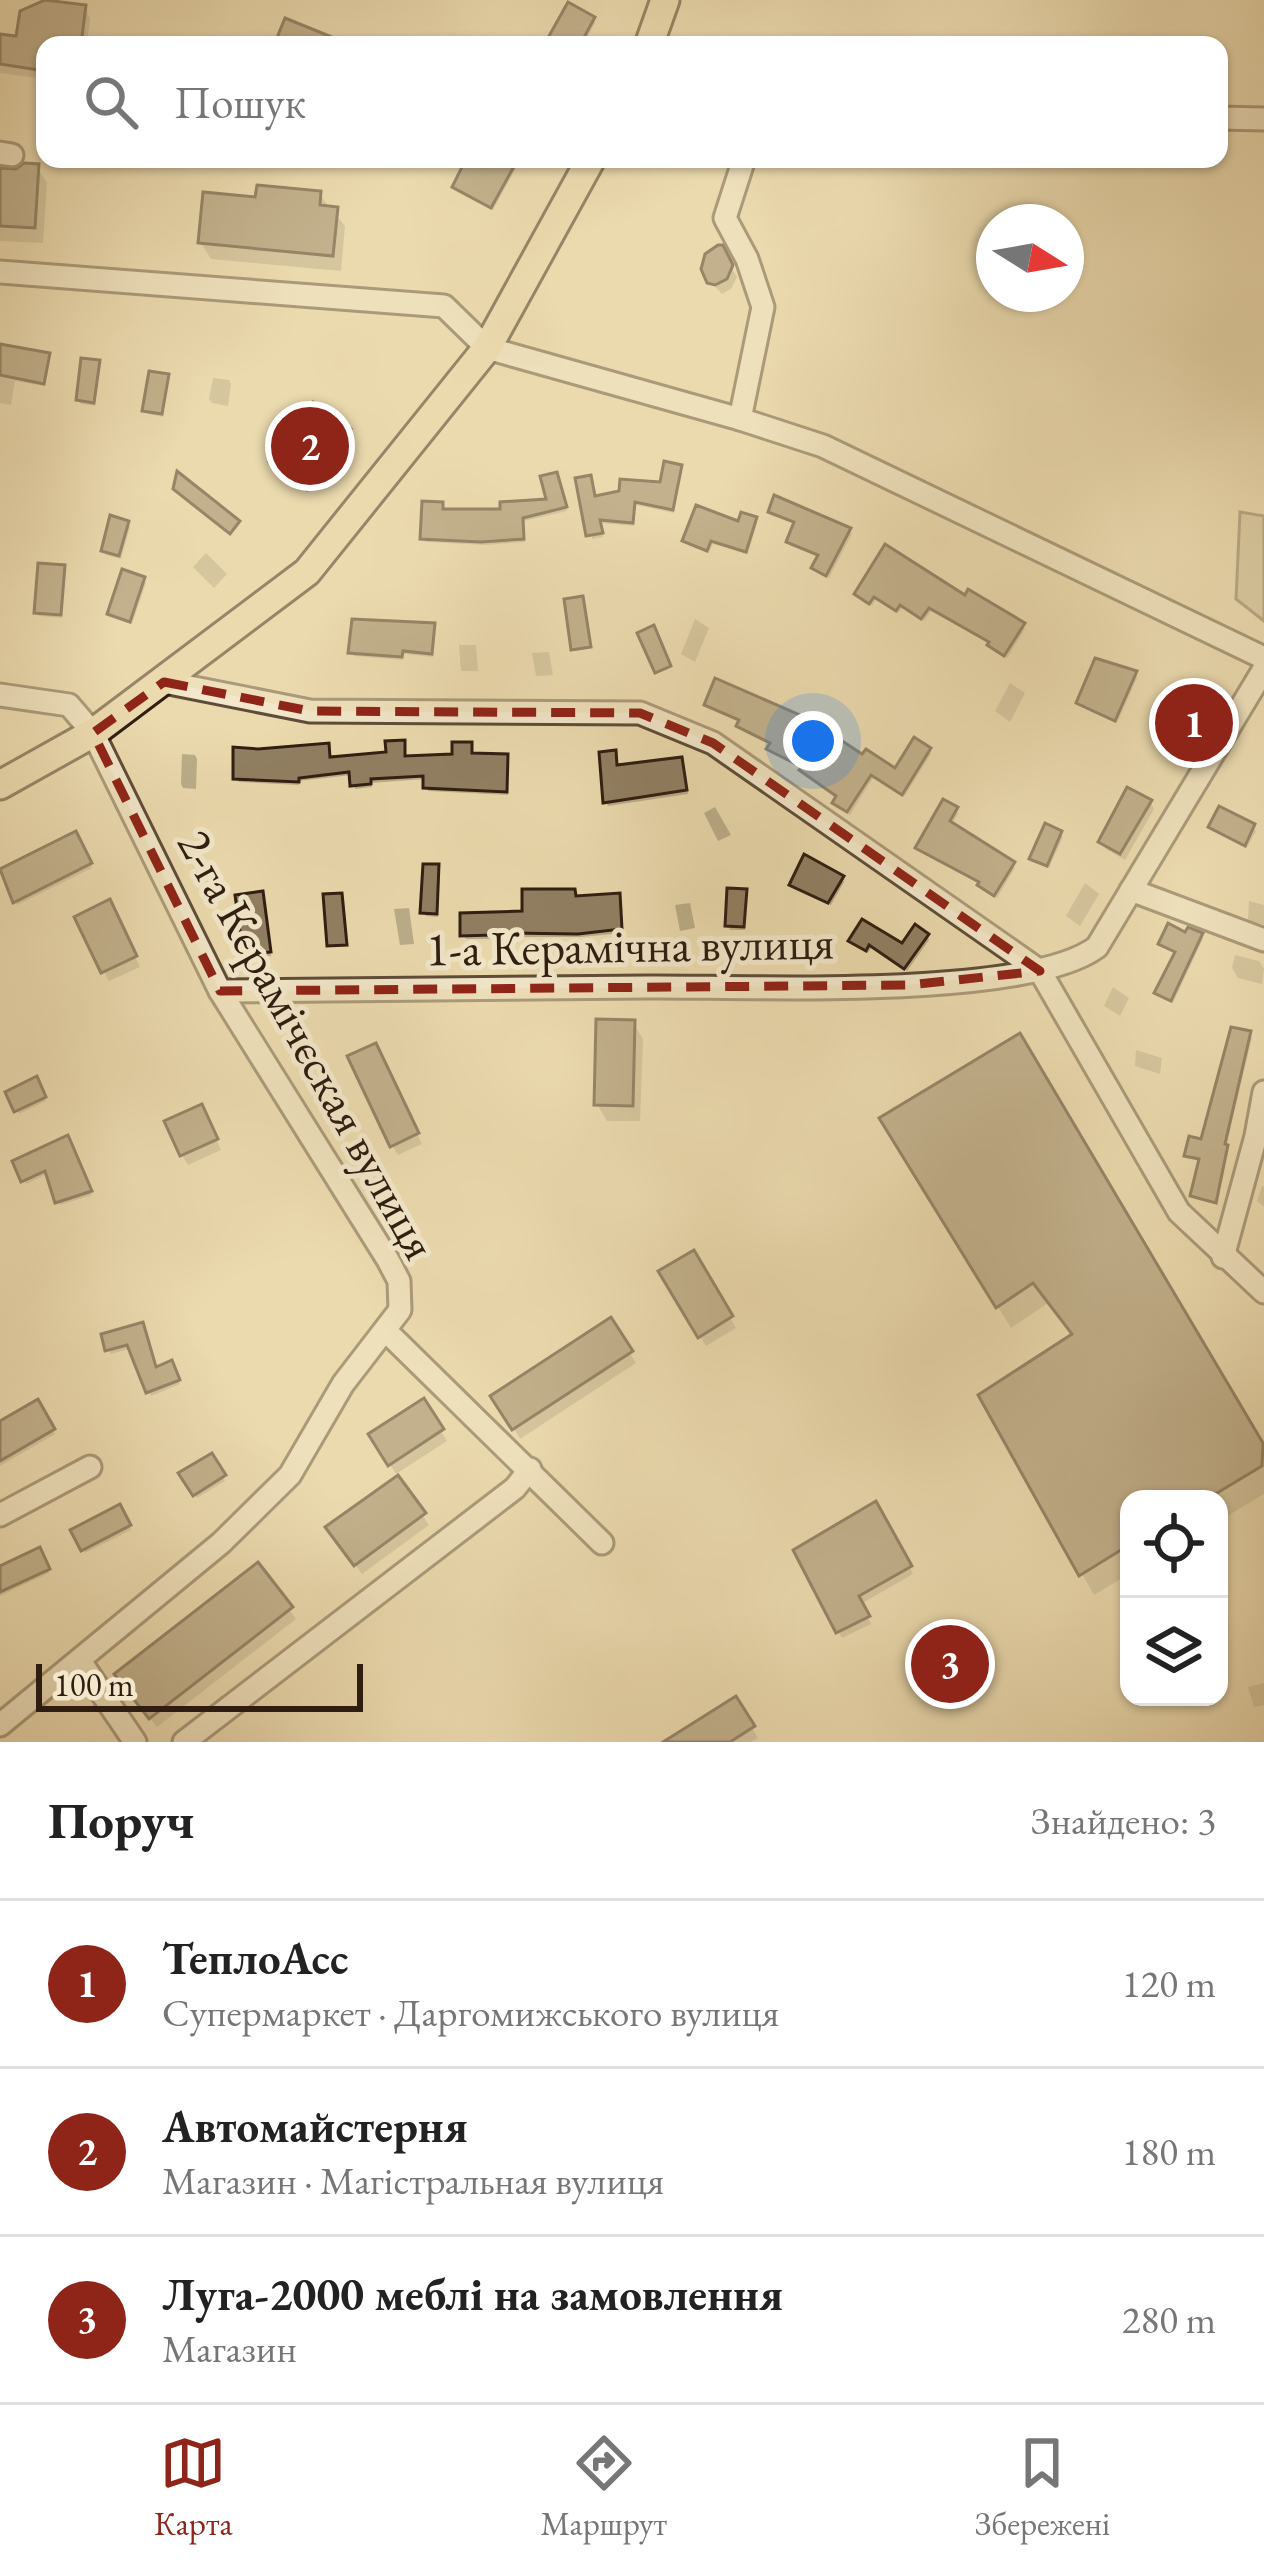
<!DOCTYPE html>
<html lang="uk">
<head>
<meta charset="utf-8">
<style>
	:root { --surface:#fff; --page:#f6f6f6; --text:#222; --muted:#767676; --line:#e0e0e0; --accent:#8f2418 }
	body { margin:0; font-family:"EB Garamond",serif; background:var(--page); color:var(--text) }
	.controls { position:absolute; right:36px; bottom:36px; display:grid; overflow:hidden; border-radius:24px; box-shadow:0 3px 9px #0004 }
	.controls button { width:108px; height:108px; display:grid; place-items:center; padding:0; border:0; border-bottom:3px solid var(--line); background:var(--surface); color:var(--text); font:60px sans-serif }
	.compass { position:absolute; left:976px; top:204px; width:108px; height:108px; border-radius:50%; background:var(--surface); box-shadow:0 3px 9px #0004; rotate:101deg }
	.scale { position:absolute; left:36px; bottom:30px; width:327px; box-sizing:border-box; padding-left:12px; border:6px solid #2f1d11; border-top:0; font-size:33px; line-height:42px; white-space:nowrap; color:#2f1d11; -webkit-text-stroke:9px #f2e7ca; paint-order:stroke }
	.you { position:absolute; left:813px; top:741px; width:42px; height:42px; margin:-30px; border:9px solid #fff; border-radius:50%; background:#1a73e8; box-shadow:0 0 0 18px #1a73e833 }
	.badge { display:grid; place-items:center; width:78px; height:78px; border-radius:50%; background:var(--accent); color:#fff; font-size:39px; font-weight:700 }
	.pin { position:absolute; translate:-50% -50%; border:6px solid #fff; box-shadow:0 3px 12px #0006 }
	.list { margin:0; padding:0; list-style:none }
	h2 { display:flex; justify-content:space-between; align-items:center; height:156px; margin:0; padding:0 48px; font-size:51px }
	h2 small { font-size:39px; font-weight:400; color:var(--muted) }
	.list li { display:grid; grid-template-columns:78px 1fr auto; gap:36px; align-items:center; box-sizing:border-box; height:168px; padding:0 48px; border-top:3px solid var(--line) }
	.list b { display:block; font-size:45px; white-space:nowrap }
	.list p { margin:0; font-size:39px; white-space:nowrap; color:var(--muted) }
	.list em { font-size:39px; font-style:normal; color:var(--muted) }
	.icon { flex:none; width:66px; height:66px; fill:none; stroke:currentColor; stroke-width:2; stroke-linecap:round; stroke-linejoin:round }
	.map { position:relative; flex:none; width:1264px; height:1742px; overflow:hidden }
	.search { position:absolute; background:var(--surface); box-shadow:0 3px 9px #0004; left:36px; right:36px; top:36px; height:132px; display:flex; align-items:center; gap:30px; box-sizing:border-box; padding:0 42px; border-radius:24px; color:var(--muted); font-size:45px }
	.sheet { height:660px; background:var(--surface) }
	nav { display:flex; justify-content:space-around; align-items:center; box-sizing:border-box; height:168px; border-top:3px solid var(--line); background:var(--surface); font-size:33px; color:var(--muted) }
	nav a { display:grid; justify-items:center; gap:6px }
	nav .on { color:var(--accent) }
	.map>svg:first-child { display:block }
	.green { fill:#cbba93; stroke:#7d6c52; stroke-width:3 }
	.shadow { fill:#0003 }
	.building { fill:#917f63; stroke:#2f1d11; stroke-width:3 }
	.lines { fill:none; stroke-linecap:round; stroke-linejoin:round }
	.minor-casing { stroke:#5e4c38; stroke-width:27 }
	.major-casing { stroke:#2f1d11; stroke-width:33 }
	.minor { stroke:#f2e7ca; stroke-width:21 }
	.major { stroke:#ebdaae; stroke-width:27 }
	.marked { fill:none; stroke:#8f2418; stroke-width:9; stroke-dasharray:24 15; stroke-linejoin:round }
	.labels { text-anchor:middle; stroke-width:10; stroke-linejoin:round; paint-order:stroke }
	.street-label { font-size:48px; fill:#2f1d11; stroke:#f2e7ca }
</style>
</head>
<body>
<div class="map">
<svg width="1264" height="1742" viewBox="0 0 1264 1742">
	<rect width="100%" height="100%" fill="#ebdaae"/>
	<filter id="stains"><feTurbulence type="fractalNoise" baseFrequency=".00167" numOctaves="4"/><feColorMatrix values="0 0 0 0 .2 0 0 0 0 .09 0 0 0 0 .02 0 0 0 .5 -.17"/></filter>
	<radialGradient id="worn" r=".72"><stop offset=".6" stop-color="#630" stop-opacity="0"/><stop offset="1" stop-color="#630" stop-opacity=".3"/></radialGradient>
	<!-- green -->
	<path class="green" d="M1240,512L1264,516V621L1236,599Z"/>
	<!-- shadow -->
	<g class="shadow">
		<path d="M85,8L90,18L87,45H45V79L0,73V37L19,39Z"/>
		<path d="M593,19L595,23L583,45H548Z"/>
		<path d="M470,159H521L493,210L455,187Z"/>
		<path d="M37,167L47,183L43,243L0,241V169L10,173Z"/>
		<path d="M319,194L345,226L341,271L211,259L201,243L258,200Z"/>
		<path d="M721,249L737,277L731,289L722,294L705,276Z"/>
		<path d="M0,347L48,356L45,386L15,381L11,405L0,403Z"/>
		<path d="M98,363L95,406L81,404L79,400Z"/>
		<path d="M167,377L163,417L148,414L145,410Z"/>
		<path d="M213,378L229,380L231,384L228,406L212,403L209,399Z"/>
		<path d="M349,431L351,435L310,492L272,463Z"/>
		<path d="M680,467L674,513L636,505L634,526L600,523L603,537L592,539L595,499L662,485Z"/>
		<path d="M558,479L567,511L524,521L525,542L485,545L426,542L423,538L442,505L444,509L503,512L550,502Z"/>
		<path d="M771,512L849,530L852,534L829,578L815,568L820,557L791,546L789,542L796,524Z"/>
		<path d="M755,519L757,523L748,554L713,544L709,553L685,541Z"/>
		<path d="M127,523L130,527L121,559L106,555L104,551Z"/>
		<path d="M206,553L227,574L214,588L193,567Z"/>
		<path d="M63,568L62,618L39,616L37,612Z"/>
		<path d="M143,579L146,583L132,624L113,618L110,614Z"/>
		<path d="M857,594L966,599L1025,629L1007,658L991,644L931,611L924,621L903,607L898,613L876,599L872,606Z"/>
		<path d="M695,619L709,628L695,662L681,654Z"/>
		<path d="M433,626V657L404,654L403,660L354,656L351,652Z"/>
		<path d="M459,645H476L478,671H461Z"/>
		<path d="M549,652L553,675L536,676L532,653Z"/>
		<path d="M1135,674L1137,678L1117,723L1079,703Z"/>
		<path d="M1010,683L1025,693L1010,722L995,711Z"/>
		<path d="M707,705L896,772L929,750L931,754L904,797L873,778L850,815L838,807L839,798L805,775L804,769L772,753V745L742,730V722Z"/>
		<path d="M403,743L406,759L455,757L470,745L473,756L506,757L508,795L428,791L426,779L371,783L372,787L355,789L352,775L299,781V785L239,782L236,778L330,760L389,755Z"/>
		<path d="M182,754L195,755L197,759L196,789L183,788L181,784Z"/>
		<path d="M683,764L688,794L608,806L606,802L617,768Z"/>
		<path d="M1150,802L1154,809L1125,860L1106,849L1101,841Z"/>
		<path d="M715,807L731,835L718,841L704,813Z"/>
		<path d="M956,809L958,814L951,825L1015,868L997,898L980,883L918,848Z"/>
		<path d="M1212,827H1253L1256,831L1247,848Z"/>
		<path d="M1060,833L1063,837L1049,868L1035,863L1033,859Z"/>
		<path d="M75,835L92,868L17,905L1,872Z"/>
		<path d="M438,867V917L426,916L423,912Z"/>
		<path d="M842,878L844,882L831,905L793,885Z"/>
		<path d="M1085,883L1099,894L1080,926L1066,916Z"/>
		<path d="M745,892V930H730L728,926Z"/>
		<path d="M576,896L619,897L623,933L581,937H510L511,946L499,947L497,939H466L464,935Z"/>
		<path d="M263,898L271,956L249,958L246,954Z"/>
		<path d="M1249,901L1264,905V925L1248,920Z"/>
		<path d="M690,903L695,928L680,931L675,905Z"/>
		<path d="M409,908L414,944L400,945L394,909Z"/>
		<path d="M114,913L140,967L109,981L104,972Z"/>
		<path d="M1200,935L1203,939L1173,1003L1160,997L1158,993L1177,954L1162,943Z"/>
		<path d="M927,936L929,940L907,971L872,947L868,953L852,941L902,947Z"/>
		<path d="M1235,955L1259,961L1264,969L1262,984L1238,978L1232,968Z"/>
		<path d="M1113,987L1129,998L1120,1016L1104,1006Z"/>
		<path d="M633,1023L643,1039L640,1121H607L597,1104Z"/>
		<path d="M1249,1034L1252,1038L1226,1147L1218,1205L1195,1199L1193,1195L1201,1162L1187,1156L1204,1142Z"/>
		<path d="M1019,1037L1264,1451V1494L1219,1521V1499H1129V1574L1094,1595L982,1396L1073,1337L1048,1303L1011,1328L896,1141Z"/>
		<path d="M1136,1050L1162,1058L1160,1074L1135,1066Z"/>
		<path d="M380,1057L422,1144L398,1155L392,1145Z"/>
		<path d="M35,1080L46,1101L19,1114L9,1093Z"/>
		<path d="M206,1118L221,1150L188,1165L182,1155Z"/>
		<path d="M67,1139L92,1195L60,1205L49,1173L26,1184L16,1162Z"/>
		<path d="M1262,1186L1264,1187V1207L1257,1201Z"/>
		<path d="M693,1254L736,1328L706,1346L662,1272Z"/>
		<path d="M610,1321L636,1363L520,1439L494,1397Z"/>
		<path d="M142,1326L156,1370L171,1364L180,1384L151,1396L132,1348L111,1354L108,1350Z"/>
		<path d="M423,1402L447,1441L396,1474L372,1435Z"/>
		<path d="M37,1403L55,1434L0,1466V1425Z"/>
		<path d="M211,1457L225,1481L197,1498L182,1474Z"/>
		<path d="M397,1479L429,1525L362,1574L335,1538Z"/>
		<path d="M875,1505L913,1574L861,1604L871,1624L842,1638L797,1551Z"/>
		<path d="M119,1508L131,1530L85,1553L74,1531Z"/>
		<path d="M39,1551L49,1573L0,1596V1569Z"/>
		<path d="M258,1567L296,1619L157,1727L124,1684Z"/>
		<path d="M1264,1683V1705L1254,1707L1248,1687Z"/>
		<path d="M735,1700L758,1738L751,1742H669Z"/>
	</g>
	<!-- building -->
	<g class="building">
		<path d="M45,0L86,5L81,45H45V71L0,64V34L16,36L20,11Z"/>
		<path d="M568,2L595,17L580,45H544Z"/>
		<path d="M285,18L349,44V45H274Z"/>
		<path d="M466,159H518L491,208L452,187Z"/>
		<path d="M24,163L39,164L35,228L0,226V168L16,169Z"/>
		<path d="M257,185L321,191L320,205L338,207L333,256L198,243L203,192L255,197Z"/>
		<path d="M718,245H723L733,265L727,279L715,285L707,283L701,269L705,254Z"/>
		<path d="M0,344L50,353L44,384L0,375Z"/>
		<path d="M81,358L100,360L94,403L76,400Z"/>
		<path d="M149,371L169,374L162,414L142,411Z"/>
		<path d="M313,402L351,429L307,490L269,462Z"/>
		<path d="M664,461L682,465L673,510L635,502L633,523L600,520L603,533L586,536L575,478L591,475L595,496L619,491L620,479L660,482Z"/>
		<path d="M177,471L240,521L230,534L173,489Z"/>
		<path d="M557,472L567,507L523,518L524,539L481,542L420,539L422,501L443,502V509H500V502L546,499L540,476Z"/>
		<path d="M774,495L851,528L826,576L811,568L818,555L786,542L794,522L768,512Z"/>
		<path d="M696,505L738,521L741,512L757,517L746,552L711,541L707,551L682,541Z"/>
		<path d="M110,515L129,521L119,556L101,551Z"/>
		<path d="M885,544L965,595L968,589L1025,623L1004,656L987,645L989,642L929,608L921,619L900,605L896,611L874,597L869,604L854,594Z"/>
		<path d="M38,563L65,565L61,615L34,613Z"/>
		<path d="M122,569L145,577L130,622L107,614Z"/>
		<path d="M583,596L591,647L571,650L564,599Z"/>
		<path d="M352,619L435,623L432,654L403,651L402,657L348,653Z"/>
		<path d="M654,625L671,666L655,673L637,633Z"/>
		<path d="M1095,658L1137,671L1115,721L1076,703Z"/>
		<path d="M715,678L809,719L862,754L866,749L895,768L914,737L931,748L902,795L871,775L847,812L832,803L836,796L799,770L802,767L766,749L770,743L736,726L739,720L704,705Z"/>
		<path d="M405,740V756L452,754V742H472V753L508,754L507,792L423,788V776L371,779V784L350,786L349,772L299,778V782L233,779V747L258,749L329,743L330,757L386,752L385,741Z"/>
		<path d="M616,750L617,765L682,757L687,790L603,803L599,752Z"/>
		<path d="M1127,787L1152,800L1120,854L1098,842Z"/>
		<path d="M943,799L958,807L950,821L1015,862L994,896L977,885L979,882L915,848Z"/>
		<path d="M1219,806L1255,824L1245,846L1208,827Z"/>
		<path d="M1045,823L1062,831L1047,866L1029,859Z"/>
		<path d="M76,831L92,863L13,903L0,869Z"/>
		<path d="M804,854L844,876L828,903L789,885Z"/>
		<path d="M423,864H439L437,914L420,913Z"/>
		<path d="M727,888L747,889L744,927L725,926Z"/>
		<path d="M522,889H575L576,896L620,893L622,929L578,934L510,933V943L494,944L493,935L460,936V913L522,911Z"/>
		<path d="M263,891L271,952L243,955L235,895Z"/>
		<path d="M342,893L347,945L327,946L323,894Z"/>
		<path d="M110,899L137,956L101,973L74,917Z"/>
		<path d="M862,919L902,943L915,924L929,934L904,969L869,945L866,951L848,941Z"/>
		<path d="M1168,923L1185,932L1188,927L1203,933L1171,1001L1154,993L1175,952L1158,944Z"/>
		<path d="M596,1019L635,1020L633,1106L594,1105Z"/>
		<path d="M1231,1027L1251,1031L1225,1144L1228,1145L1216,1203L1190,1196L1199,1159L1184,1156L1189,1136L1201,1139Z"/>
		<path d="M1020,1033L1263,1443L1262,1466L1207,1499H1129V1545L1079,1576L978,1395L1072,1334L1033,1283L996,1308L879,1118Z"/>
		<path d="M376,1043L419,1133L390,1147L347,1056Z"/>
		<path d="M37,1076L46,1097L14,1112L5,1092Z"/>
		<path d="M202,1104L218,1139L180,1156L164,1121Z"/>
		<path d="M68,1135L92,1191L55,1203L45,1171L21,1182L12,1161Z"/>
		<path d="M694,1250L733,1316L698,1338L658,1271Z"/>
		<path d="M611,1317L633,1351L512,1430L490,1396Z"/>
		<path d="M143,1322L156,1367L172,1360L180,1380L146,1393L127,1345L105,1351L101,1334Z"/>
		<path d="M424,1398L444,1429L388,1466L368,1434Z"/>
		<path d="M38,1399L55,1429L0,1461V1421Z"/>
		<path d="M212,1453L226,1475L193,1496L178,1473Z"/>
		<path d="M398,1475L426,1513L354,1566L325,1527Z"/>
		<path d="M876,1501L912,1566L859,1596L870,1616L836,1633L793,1550Z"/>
		<path d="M120,1504L131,1525L81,1551L70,1530Z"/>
		<path d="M40,1547L50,1569L0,1592V1566Z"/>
		<path d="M258,1562L293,1607L149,1719L114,1674Z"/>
		<path d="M736,1696L755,1726L730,1742H663Z"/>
	</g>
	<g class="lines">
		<defs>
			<g id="minor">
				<path d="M1219,118L1264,119"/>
				<path d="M0,153L12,155"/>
				<path d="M0,272L444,306L487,348L740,419L823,446L1264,658"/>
				<path d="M740,419L763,307L747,259L725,218L744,159"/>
				<path d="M164,682L310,711L640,713L713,743L1040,971L1179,1212L1264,1292"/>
				<path d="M0,695L69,705L93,733L220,991L388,1260L399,1281L400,1310L343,1384L290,1475L221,1543L0,1725"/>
				<path d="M1131,890L1264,940"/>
				<path d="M220,991C363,990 506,989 648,987C745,986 1026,1000 1097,947L1264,669"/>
				<path d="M1223,1257L1256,1136L1264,1092"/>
				<path d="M385,1330L602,1543"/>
				<path d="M0,1515L90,1467"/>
				<path d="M80,1661L135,1742"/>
				<path d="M184,1742L515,1488L530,1469"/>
			</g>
			<g id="major">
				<path d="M649,45L665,0"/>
				<path d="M0,785L93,733L307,572L487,348L591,159"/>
			</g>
		</defs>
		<!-- minor casing -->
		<use href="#minor" class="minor-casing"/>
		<!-- major casing -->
		<use href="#major" class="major-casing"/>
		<!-- minor -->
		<use href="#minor" class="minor"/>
		<!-- major -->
		<use href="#major" class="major"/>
	</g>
	<!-- marked area -->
	<path d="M0 0H1264V1742H0ZM164,682L310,711L640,713L713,743L1040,971L909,985L220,991L93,733Z" fill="#ebdaae" fill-opacity=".55" fill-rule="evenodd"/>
	<path class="marked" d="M164,682L310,711L640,713L713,743L1040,971L909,985L220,991L93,733Z"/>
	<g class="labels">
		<!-- street labels -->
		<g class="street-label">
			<text transform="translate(630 945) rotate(-1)" y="17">1-а Керамічна вулиця</text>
			<text transform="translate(308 1044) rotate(61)" y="17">2-га Кєрамічєская вулиця</text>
		</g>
	</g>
	<rect width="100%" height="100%" filter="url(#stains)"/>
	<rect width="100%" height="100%" fill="url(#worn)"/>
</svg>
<div class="controls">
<button><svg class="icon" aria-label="locate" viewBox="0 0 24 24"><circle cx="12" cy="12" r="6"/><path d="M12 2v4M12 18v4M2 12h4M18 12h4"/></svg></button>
<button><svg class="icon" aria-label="layers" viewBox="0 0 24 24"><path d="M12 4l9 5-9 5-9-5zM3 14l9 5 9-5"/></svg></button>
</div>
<svg class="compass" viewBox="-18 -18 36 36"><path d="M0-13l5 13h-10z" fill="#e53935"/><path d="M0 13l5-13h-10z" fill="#767676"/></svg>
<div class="scale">100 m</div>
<div class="you"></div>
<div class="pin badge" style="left:1194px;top:723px">1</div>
<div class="pin badge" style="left:310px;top:446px">2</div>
<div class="pin badge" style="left:950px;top:1664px">3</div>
<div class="search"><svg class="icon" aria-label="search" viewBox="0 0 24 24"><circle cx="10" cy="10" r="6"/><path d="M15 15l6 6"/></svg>Пошук</div>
</div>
<section class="sheet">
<h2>Поруч<small>Знайдено: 3</small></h2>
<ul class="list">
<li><span class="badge">1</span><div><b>ТеплоАсс</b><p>Супермаркет · Даргомижського вулиця</p></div><em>120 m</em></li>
<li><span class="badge">2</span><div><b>Автомайстерня</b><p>Магазин · Магістральная вулиця</p></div><em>180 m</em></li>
<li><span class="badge">3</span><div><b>Луга-2000 меблі на замовлення</b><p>Магазин</p></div><em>280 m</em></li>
</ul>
</section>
<nav>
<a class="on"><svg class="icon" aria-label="map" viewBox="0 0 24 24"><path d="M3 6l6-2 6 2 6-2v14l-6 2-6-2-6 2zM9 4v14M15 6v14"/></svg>Карта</a>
<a><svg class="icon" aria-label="directions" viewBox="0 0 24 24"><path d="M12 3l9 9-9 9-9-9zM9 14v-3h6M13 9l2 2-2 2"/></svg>Маршрут</a>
<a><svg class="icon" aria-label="saved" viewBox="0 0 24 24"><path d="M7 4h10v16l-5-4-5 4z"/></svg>Збережені</a>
</nav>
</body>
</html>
